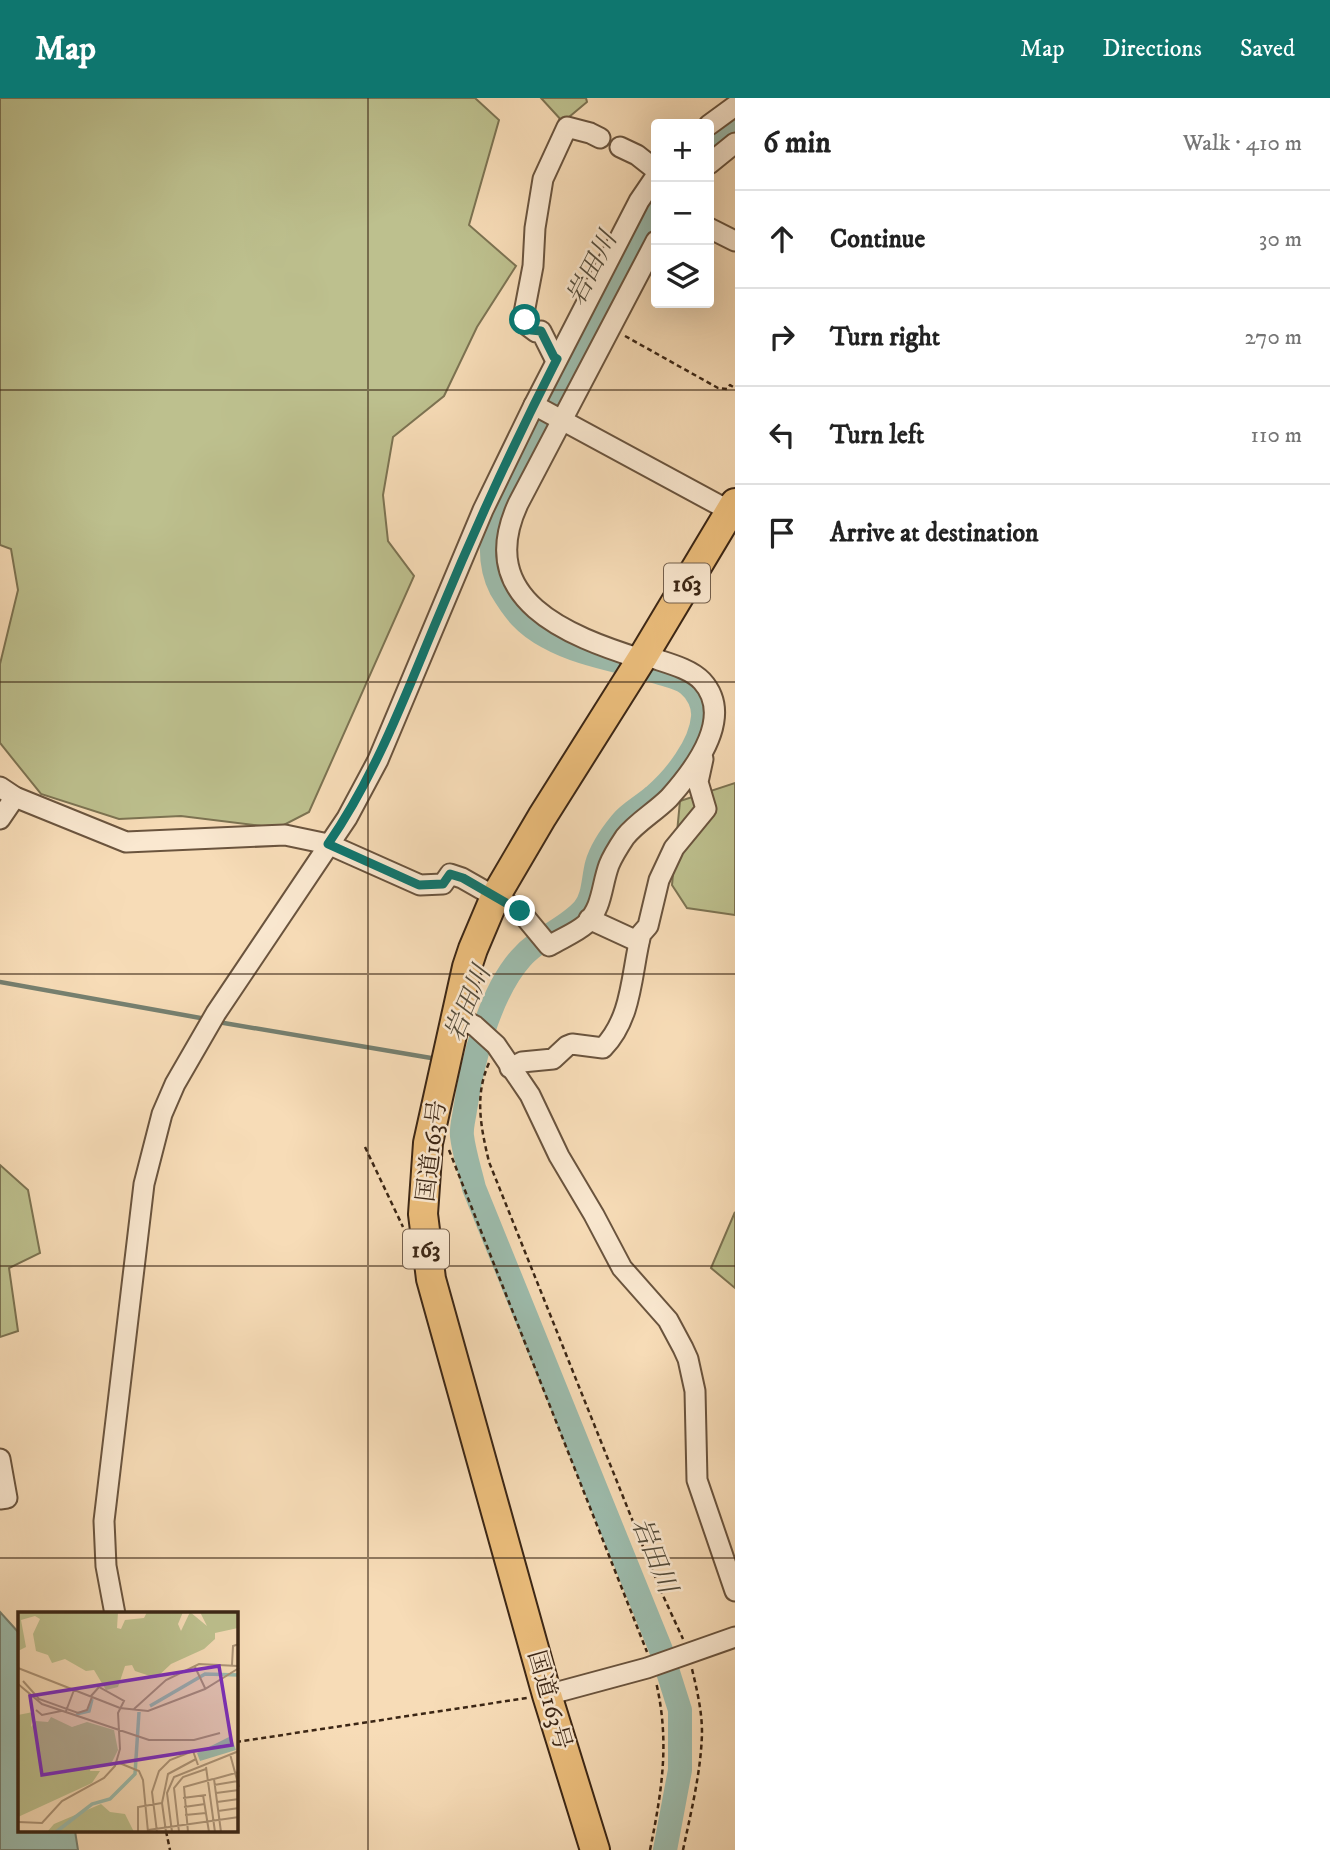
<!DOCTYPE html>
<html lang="en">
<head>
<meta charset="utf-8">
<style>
	:root { --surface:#fff; --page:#f2f2f2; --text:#222; --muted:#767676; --line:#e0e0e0; --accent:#0f766e }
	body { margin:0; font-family:"IM FELL DW Pica","Noto Serif JP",serif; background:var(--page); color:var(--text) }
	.controls { position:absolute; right:21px; top:21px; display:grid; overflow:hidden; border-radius:7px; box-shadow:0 7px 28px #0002 }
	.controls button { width:63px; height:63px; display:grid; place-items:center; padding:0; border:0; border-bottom:2px solid var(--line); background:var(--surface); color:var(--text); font:35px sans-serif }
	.stop { position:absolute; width:21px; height:21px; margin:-16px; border:5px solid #0f766e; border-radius:50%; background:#fff }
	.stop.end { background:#0f766e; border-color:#fff; box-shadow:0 2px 7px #0008 }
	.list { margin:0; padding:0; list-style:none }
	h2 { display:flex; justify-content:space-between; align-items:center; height:91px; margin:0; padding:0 28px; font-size:30px }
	h2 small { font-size:23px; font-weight:400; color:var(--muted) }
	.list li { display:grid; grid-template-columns:46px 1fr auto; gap:21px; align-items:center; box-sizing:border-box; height:98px; padding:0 28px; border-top:2px solid var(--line) }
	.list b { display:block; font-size:26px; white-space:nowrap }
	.list em { font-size:23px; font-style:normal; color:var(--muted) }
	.icon { flex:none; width:38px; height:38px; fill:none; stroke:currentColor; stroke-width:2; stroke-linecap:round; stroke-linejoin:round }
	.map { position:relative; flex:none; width:735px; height:1752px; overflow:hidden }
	header { display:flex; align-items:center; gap:42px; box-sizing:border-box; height:98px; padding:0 35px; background:var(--accent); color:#fff }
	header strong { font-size:33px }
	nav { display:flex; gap:38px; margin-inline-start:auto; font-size:24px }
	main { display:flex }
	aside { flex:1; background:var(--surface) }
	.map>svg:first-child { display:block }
	.green { fill:#bdc08e; stroke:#7c7352; stroke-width:2 }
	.water { fill:#9dbcad; stroke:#768070; stroke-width:2 }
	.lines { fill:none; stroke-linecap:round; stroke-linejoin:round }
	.stream { stroke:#768070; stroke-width:4.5 }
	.river { stroke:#9dbcad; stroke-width:24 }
	.minor-casing { stroke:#6a543e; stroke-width:23 }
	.highway-casing { stroke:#3b2615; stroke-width:32 }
	.path { stroke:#3b2615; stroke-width:2.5; stroke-dasharray:5 3.5; stroke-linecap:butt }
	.minor { stroke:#fae8d0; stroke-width:19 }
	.highway { stroke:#ecbe7c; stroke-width:28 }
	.route { stroke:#0f766e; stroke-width:9 }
	.grid { fill:none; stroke:#3b2615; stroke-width:2; stroke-opacity:0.55 }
	.labels { text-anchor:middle; stroke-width:5; stroke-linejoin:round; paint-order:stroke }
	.shield { fill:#fae8d0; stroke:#74604d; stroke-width:2 }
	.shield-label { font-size:23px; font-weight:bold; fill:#3b2615 }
	.street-label { font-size:24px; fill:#3b2615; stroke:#fae8d0 }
	.water-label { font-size:26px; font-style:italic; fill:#544c3b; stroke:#fae8d0 }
	.inset-river { fill:none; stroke:#9dbcad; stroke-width:3.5 }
	.inset-road { fill:none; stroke:#ac9376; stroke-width:2 }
	.view { fill:#7b2cbf; fill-opacity:0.15; stroke:#7b2cbf; stroke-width:3.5 }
	.inset-edge { fill:none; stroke:#3b2615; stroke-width:3.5 }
</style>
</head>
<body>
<header>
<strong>Map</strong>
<nav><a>Map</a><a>Directions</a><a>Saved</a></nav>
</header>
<main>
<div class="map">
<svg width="735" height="1752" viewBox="0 0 735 1752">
	<rect width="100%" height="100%" fill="#f7dcb7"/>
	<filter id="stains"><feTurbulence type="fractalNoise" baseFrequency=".00286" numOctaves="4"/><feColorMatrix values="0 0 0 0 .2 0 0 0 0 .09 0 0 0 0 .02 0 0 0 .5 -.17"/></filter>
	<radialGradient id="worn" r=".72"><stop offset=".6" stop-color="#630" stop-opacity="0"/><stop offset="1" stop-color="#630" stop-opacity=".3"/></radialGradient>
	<!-- green -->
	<g class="green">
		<path d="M0,0H475L499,22L469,127L516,168L477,229L444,298L393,339L383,397L388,443L414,478L309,714L278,730L181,718L119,721L41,696L0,645V566L18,492L11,451L0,447Z"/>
		<path d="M541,0H586L587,4L563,24Z"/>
		<path d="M735,685V817L687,810L672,787L680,703Z"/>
		<path d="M0,1067L28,1092L40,1155L9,1170L18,1233L0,1239Z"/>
		<path d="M735,1114V1190L711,1170Z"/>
	</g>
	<!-- water -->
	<path class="water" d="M0,1514L19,1535V1733H75L78,1752H0Z"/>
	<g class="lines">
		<!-- stream -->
		<g class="stream">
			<path d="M0,884L206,921"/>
			<path d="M218,924L437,961"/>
			<path d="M458,969L471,974"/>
		</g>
		<!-- river -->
		<g class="river">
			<path d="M709,43L735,25"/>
			<path d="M656,108L500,409C490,435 488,466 501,491C514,513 525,527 548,539C580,557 619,562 654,573C665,577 679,579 688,586C698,594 704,607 703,619C701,647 675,680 654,698C643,708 630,714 621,725C612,736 601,752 597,766C593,781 594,799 584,811C567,831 539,839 521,860C489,896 472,965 465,1012C464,1020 461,1030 462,1038C464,1055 470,1073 474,1090L661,1552L680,1612V1672L665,1752"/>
		</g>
		<defs>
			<g id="minor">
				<path d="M709,27L735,8"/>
				<path d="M620,49L637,57L656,72"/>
				<path d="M709,66L735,45"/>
				<path d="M709,130L735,143"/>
				<path d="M557,261L554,259L541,233L536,234L528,228L524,215L533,168L535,130L543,81L567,29L590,35L600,40"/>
				<path d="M534,307L730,413"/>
				<path d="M641,561C568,538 474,502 518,406L656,143"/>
				<path d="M0,689L15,699L126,744L285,737L328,746L420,787L443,786L450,776L462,780L520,813L549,848C560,841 576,835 586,826C603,808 601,789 609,767C613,757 619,748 625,739C637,724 655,714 669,700C694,672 735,619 702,583C689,569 662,564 644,557"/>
				<path d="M0,721L15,699"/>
				<path d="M589,821L639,844"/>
				<path d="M456,918L475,928L496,947L530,997L559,1058L594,1117L622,1170L668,1222L683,1250L688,1261L695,1293L697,1382L735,1493"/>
				<path d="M510,970L522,964L553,961L567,948L572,946L603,950C633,919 631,875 641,836L648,828L659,782L674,750L706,711L698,684L703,661"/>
				<path d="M0,1361L7,1400L0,1401"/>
				<path d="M115,1516L106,1468L104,1423L144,1086L162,1016L175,986L216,915L347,720L378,662L483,412L534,307L639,103L656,78"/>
				<path d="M547,1597L647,1570L735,1539"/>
			</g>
			<path id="highway" d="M595,1752L547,1597L431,1181L423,1116L428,1045L467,869L473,851L495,799L542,719L644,557L735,405"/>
		</defs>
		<!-- minor casing -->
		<use href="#minor" class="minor-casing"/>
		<!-- highway casing -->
		<use href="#highway" class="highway-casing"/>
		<!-- path -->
		<g class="path">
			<path d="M625,238L718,290L727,291L730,287L735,290"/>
			<path d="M489,965C474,998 481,1030 489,1064L660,1491L683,1541"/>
			<path d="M365,1049L403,1129"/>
			<path d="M449,1052L647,1554"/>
			<path d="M236,1644L527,1600"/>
			<path d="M166,1733L170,1752"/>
			<path d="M650,1752C662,1692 670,1644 656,1584"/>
			<path d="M683,1752C691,1714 701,1674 702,1635C702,1613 697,1592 692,1571"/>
		</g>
		<!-- minor -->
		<use href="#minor" class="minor"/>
		<!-- highway -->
		<use href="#highway" class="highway"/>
	</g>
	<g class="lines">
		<!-- route -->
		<path class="route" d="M520,813L463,780L450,776L443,786L419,787L328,746C377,675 406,595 439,517C475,430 514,345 557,261L554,259L541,233L531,232L525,222"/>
	</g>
	<!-- grid -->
	<path class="grid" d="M368,0V1752M0,292H735M0,584H735M0,876H735M0,1168H735M0,1460H735"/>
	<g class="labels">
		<!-- shield labels -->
		<g class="shield">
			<rect x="664" y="465.5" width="46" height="39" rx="5"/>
			<rect x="403" y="1131.5" width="46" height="39" rx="5"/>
		</g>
		<g class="shield-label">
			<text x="687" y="493">163</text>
			<text x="426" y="1159">163</text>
		</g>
		<!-- street labels -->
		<g class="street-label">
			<text transform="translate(431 1053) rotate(-83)" y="8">国道163号</text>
			<text transform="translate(550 1602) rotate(74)" y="8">国道163号</text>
		</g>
		<!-- water labels -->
		<g class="water-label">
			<text transform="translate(591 170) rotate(-63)" y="9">岩田川</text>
			<text transform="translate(467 905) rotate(-67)" y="9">岩田川</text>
			<text transform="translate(655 1457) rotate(68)" y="9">岩田川</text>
		</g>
	</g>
	<!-- overview -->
	<g transform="translate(18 1514)">
		<rect width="220" height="220" fill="#f7dcb7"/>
		<path d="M0,0H100L99,16L103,17L107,8L126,6L129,0H165L160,12L163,19L172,0L189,14L182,0H220V16L197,21V27L186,37L153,52L138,66L117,59L114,53L107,54L100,75L88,78L76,58L68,59L47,47L34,51L30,43L18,39L15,22L22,7L17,4L3,8L8,35L0,39ZM15,100L13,115L18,109L30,110L33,105L54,115L69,110L96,118L100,138L92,154H73L72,159H82L74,171L0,205V103ZM83,192L92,200L107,202L116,220H29L36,212Z" fill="#bdc08e"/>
		<path d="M213,124L218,138L182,149L179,141Z" fill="#9dbcad"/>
		<path class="inset-river" d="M132,94L187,62L221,63M58,102L71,99L74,87M38,220L74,192L92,187L117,162L121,100"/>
		<path class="inset-road" d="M214,53L215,34L221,32M177,55L187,76M0,56L102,96L130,99L187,77L221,56M5,69L21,87L60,101L69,98L74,85M0,72L24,92L131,128H176L202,121M116,97L148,68L181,52L220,54M18,98L24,103L43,99M48,99L56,78M212,142L221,175M99,150L121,159L125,168L130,220M188,155L197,220M196,173L220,169M198,181L221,178M185,183L191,220M165,186L188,183M199,190L221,187M144,191L150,162L178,147M166,195L187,192M200,199L221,196M167,203L188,201M0,210L24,211L44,189L86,166L97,154L102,137L100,101L106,89L81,75L73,84M130,218L221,205M120,220V195L144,191L148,220M139,220L134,180L141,159L152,148L175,139L180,153M154,220L149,181L156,165L221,139M161,220L156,176L165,165L188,157M170,220L166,175L195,167M203,220L196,167L221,160"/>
		<path class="view" d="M201,54L214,133L24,163L12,84Z"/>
		<rect width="220" height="220" class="inset-edge"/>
	</g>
	<rect width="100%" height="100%" filter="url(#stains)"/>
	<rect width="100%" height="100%" fill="url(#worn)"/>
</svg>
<div class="controls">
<button>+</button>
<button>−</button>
<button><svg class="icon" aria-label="layers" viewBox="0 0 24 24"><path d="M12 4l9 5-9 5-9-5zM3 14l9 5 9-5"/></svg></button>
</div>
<div class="stop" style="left:525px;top:222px"></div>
<div class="stop end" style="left:520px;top:813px"></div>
</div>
<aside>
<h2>6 min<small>Walk · 410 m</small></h2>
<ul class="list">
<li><svg class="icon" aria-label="ahead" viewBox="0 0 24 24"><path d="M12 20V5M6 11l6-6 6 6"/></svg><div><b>Continue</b></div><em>30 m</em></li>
<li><svg class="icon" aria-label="right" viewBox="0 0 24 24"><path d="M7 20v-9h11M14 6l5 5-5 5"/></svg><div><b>Turn right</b></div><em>270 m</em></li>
<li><svg class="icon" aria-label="left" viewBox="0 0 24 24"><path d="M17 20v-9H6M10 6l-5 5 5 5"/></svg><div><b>Turn left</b></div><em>110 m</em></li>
<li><svg class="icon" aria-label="arrive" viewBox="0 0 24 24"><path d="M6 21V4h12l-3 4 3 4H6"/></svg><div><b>Arrive at destination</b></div></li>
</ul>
</aside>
</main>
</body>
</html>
